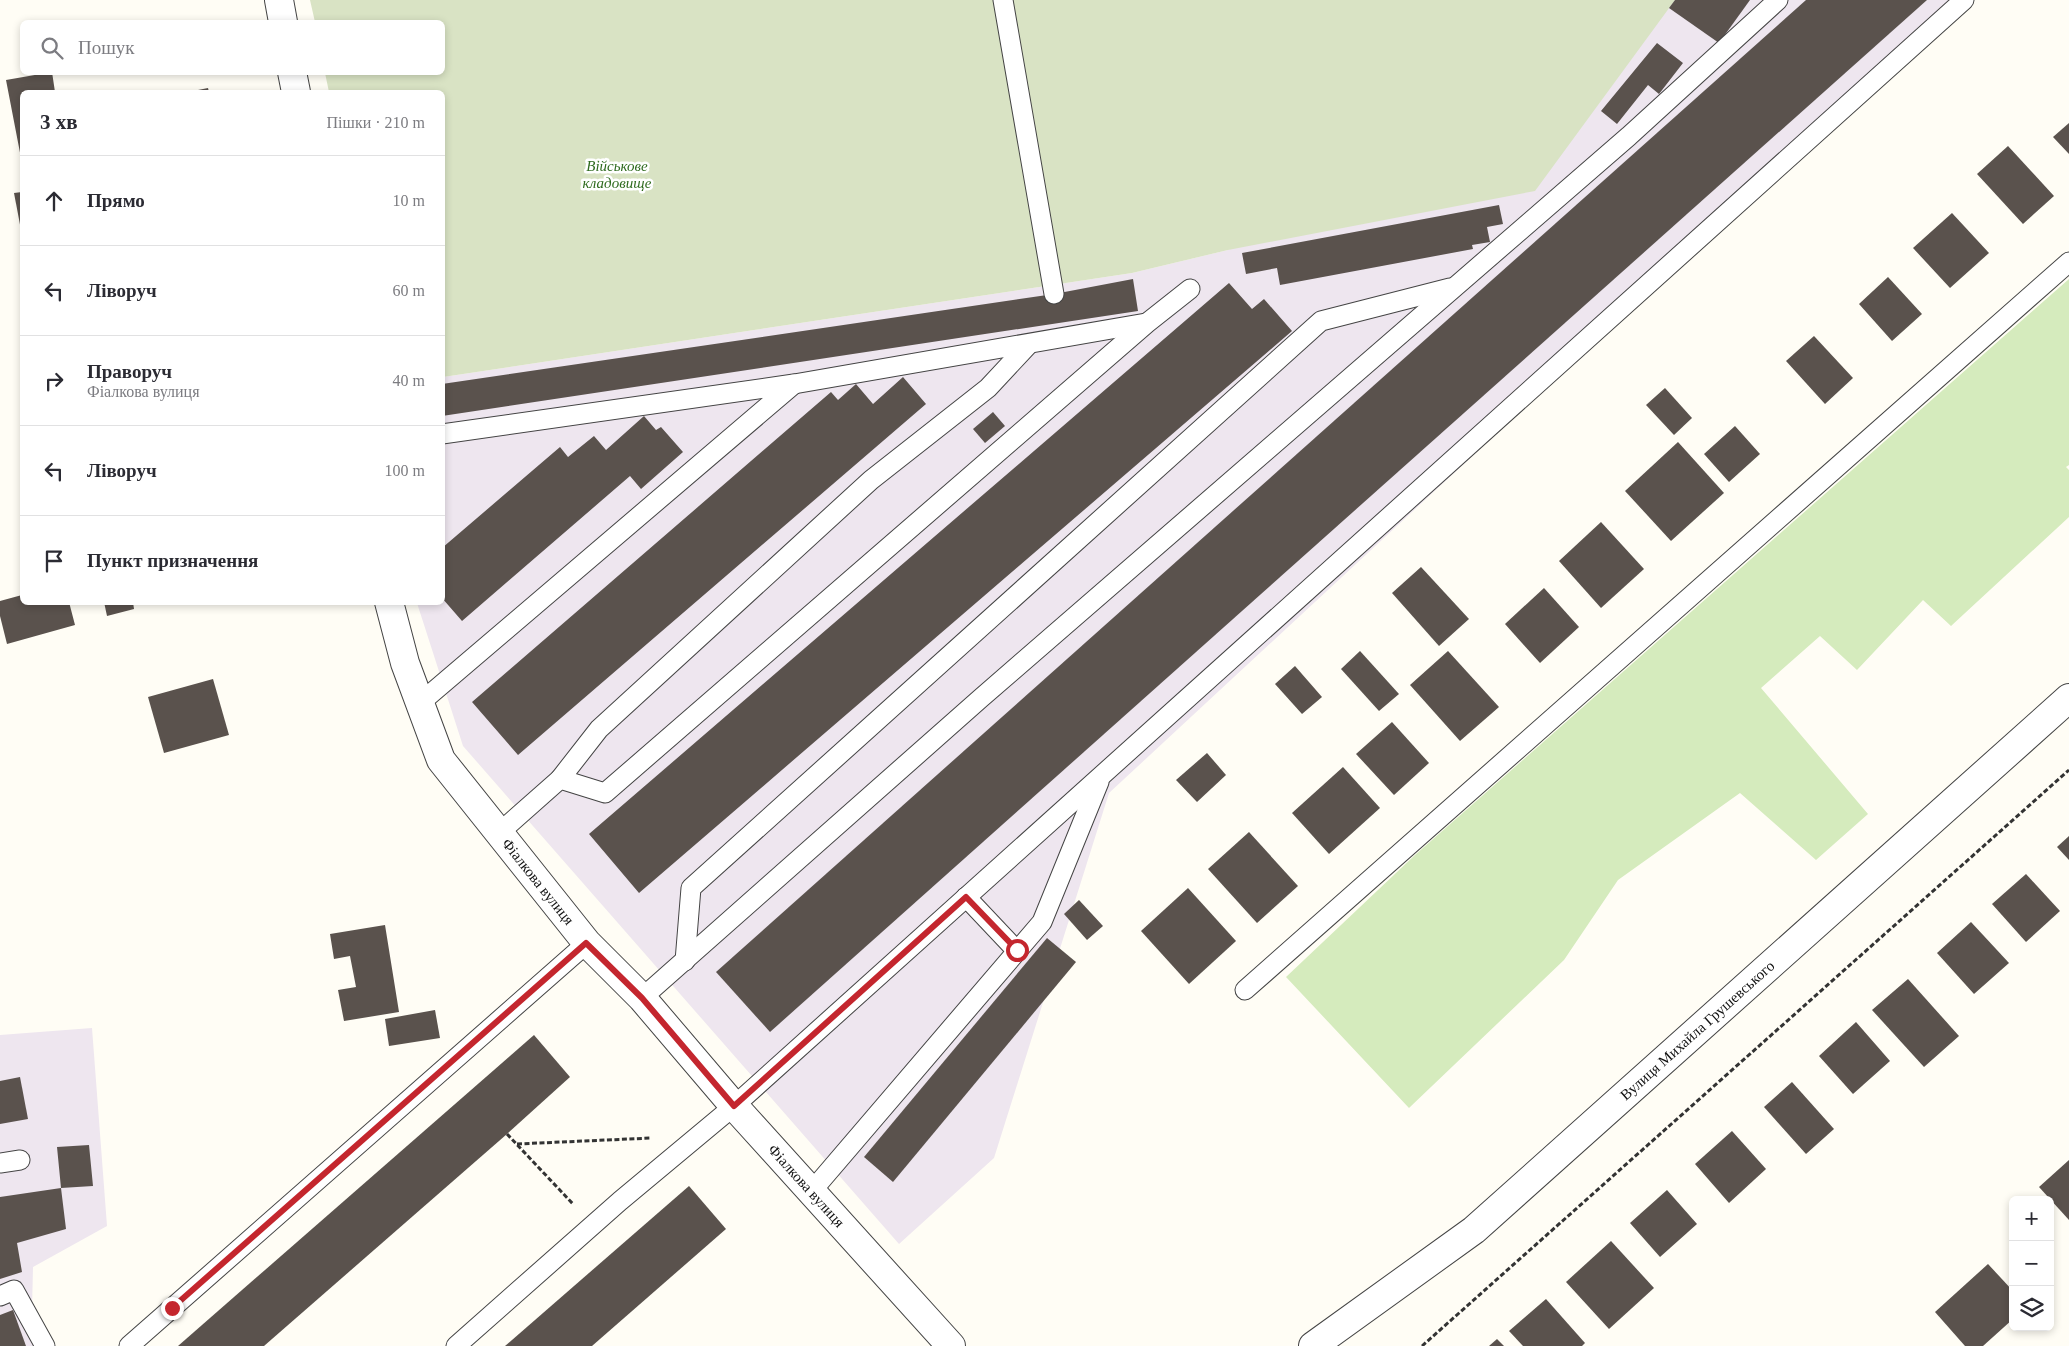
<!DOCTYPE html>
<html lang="uk">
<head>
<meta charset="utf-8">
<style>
	:root { --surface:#fff; --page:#f7f7f7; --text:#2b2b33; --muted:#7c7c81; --line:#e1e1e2 }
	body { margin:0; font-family:"Times New Roman",serif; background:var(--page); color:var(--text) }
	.controls { position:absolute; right:15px; bottom:15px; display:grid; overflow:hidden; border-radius:8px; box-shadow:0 2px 8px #0003 }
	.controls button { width:45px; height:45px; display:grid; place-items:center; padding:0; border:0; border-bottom:1px solid var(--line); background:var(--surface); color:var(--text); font:25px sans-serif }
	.stop { position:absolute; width:15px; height:15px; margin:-11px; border:4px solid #c4262e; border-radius:50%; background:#fff }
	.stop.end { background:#c4262e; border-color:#fff; box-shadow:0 1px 5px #0008 }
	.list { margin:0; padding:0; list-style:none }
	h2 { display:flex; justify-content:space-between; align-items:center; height:65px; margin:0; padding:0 20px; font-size:21px }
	h2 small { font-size:16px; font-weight:400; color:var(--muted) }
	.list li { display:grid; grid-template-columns:32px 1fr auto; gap:15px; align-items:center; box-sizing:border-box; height:90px; padding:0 20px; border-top:1px solid var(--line) }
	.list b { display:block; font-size:19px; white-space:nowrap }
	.list p { margin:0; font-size:16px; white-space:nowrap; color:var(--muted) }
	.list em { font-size:16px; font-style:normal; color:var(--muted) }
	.icon { flex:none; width:28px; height:28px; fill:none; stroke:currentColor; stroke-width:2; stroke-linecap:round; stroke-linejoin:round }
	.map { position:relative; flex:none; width:2069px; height:1346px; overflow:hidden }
	.search { position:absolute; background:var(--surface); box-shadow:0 2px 8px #0003; left:20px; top:20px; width:425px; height:55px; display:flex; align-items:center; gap:12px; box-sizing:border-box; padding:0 18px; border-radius:8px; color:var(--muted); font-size:19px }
	.panel { position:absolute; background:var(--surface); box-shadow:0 2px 8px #0003; left:20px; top:90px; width:425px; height:515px; border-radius:8px }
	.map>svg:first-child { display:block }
	.industrial { fill:#eee6ef }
	.green { fill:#d5ebbd }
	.cemetery { fill:#d9e3c4 }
	.building { fill:#5a524d }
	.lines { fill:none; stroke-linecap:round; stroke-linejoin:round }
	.service-casing { stroke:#444; stroke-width:21 }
	.minor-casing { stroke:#444; stroke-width:30 }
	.tertiary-casing { stroke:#444; stroke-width:30 }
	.path { stroke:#333; stroke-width:3; stroke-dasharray:5 2.5; stroke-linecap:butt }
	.service { stroke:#fff; stroke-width:19 }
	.minor { stroke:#fff; stroke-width:28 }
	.tertiary { stroke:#fff; stroke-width:28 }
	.route { stroke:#c4262e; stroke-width:6 }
	.labels { text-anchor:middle; stroke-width:5; stroke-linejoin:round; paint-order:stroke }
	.park-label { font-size:15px; font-style:italic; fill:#2f6b1f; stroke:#fff }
	.street-label { font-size:15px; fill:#111; stroke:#fff }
</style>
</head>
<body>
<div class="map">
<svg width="2069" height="1346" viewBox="0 0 2069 1346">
	<rect width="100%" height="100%" fill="#fffdf5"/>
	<!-- industrial -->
	<g class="industrial">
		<path d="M1675,0H1964L1109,793L994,1158L899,1244L463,746L417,603L442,602L443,377L1132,273L1228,250Z"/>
		<path d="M92,1028L107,1226L33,1267L32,1310L55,1346H0V1035Z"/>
	</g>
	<!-- green -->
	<path class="green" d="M2069,279V465L2066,467L2069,470V517L1951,626L1923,600L1857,670L1820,636L1761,688L1868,814L1816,860L1740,793L1618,880L1564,960L1409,1108L1286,977L1415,855Z"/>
	<!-- cemetery -->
	<path class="cemetery" d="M310,0H1675L1535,191L1228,250L1132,273L443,377L442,92H329L325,73L442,72V22H315Z"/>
	<!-- building -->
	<g class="building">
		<path d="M1675,0H1750L1719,43L1669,8Z"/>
		<path d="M1806,0H1927L770,1032L716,972Z"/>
		<path d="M1657,43L1683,63L1659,94L1648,85L1617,124L1601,111Z"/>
		<path d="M52,72L55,92H22V163L6,80Z"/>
		<path d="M208,88L209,92H188Z"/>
		<path d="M2069,123V154L2053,137Z"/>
		<path d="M2008,146L2054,196L2023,224L1977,174Z"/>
		<path d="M22,192V235L14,193Z"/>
		<path d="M1499,205L1503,224L1487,227L1490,242L1472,245L1473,249L1280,285L1277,268L1246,274L1242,253Z"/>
		<path d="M1952,213L1989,253L1950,288L1913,248Z"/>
		<path d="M1888,277L1922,314L1892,341L1859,304Z"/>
		<path d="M1133,279L1138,311L442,416V384L1054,294Z"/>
		<path d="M1229,283L1252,309L1264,299L1292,331L639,893L589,834Z"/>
		<path d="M1814,336L1853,378L1825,404L1786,361Z"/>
		<path d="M903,377L926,404L518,755L472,702L831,392L838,400L856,384L873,404Z"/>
		<path d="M1665,388L1692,418L1674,435L1646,405Z"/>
		<path d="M993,412L1005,426L985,443L973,429Z"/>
		<path d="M644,416L656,430L661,427L683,452L641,489L630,476L462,621L442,598V548L560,447L568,457L594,436L606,450Z"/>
		<path d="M1735,426L1760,454L1729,482L1704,454Z"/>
		<path d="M1678,442L1724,493L1671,541L1625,491Z"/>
		<path d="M1601,522L1644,569L1601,608L1559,561Z"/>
		<path d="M1421,567L1469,619L1439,646L1392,593Z"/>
		<path d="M1544,588L1579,627L1540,663L1505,624Z"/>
		<path d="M22,595V602H69L75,625L7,644L0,616V601Z"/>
		<path d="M104,602H133L134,609L107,616Z"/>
		<path d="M1360,651L1399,694L1379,711L1341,669Z"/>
		<path d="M1448,651L1499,707L1460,741L1410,685Z"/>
		<path d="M1295,666L1322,697L1302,714L1275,684Z"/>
		<path d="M213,679L229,735L164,753L148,697Z"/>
		<path d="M1392,722L1429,763L1394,795L1356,754Z"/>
		<path d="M1207,753L1226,775L1197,802L1176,780Z"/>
		<path d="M1343,767L1380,808L1329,854L1292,813Z"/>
		<path d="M1249,832L1298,886L1257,923L1208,869Z"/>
		<path d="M2069,836V860L2057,847Z"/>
		<path d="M2026,874L2060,911L2026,942L1992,904Z"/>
		<path d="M1188,888L1236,941L1189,984L1141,931Z"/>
		<path d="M1079,900L1103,926L1087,940L1064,914Z"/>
		<path d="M1971,922L2009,963L1974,994L1937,953Z"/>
		<path d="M385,925L399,1012L344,1021L338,990L356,987L350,956L334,959L330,934Z"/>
		<path d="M1047,938L1076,962L893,1182L864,1157Z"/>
		<path d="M1908,979L1959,1036L1924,1067L1872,1010Z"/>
		<path d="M435,1010L440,1038L389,1046L385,1019Z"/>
		<path d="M1856,1022L1890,1061L1853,1094L1819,1056Z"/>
		<path d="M534,1035L570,1077L507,1134L264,1346H178Z"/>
		<path d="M20,1077L28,1119L0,1124V1081Z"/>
		<path d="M1792,1082L1834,1129L1806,1154L1764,1107Z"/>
		<path d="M1732,1131L1766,1169L1729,1203L1695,1164Z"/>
		<path d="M89,1145L93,1186L61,1188L66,1229L17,1243L22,1272L0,1279V1197L61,1188L57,1147Z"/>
		<path d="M2069,1160V1220L2039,1187Z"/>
		<path d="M689,1186L726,1229L592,1346H505Z"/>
		<path d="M1667,1190L1697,1224L1660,1257L1630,1223Z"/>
		<path d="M1611,1241L1654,1288L1609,1329L1566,1282Z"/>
		<path d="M1988,1264L2013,1291V1319L1983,1346H1965L1935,1312Z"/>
		<path d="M1546,1299L1585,1343L1582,1346H1523L1509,1331Z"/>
		<path d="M13,1310L26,1346H0V1315Z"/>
		<path d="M1497,1339L1504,1346H1489Z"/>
	</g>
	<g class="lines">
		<defs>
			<g id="service">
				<path d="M1003,0L1054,294"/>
				<path d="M442,434L794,384L1146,323"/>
				<path d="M420,703L794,384"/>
				<path d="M560,779L599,729L871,480L988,388L1029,344"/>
				<path d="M499,833L560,779L605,793L1147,323L1190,289"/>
				<path d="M966,897L1017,951"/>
				<path d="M685,961L691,888L1321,321L1450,288"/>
				<path d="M1245,990L2069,262"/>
				<path d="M642,998L981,698L1629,136L1778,0"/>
				<path d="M0,1163L20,1160"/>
				<path d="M811,1192L1042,922L1099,782"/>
				<path d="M0,1296L14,1290L45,1346"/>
				<path d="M129,1346L587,943"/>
				<path d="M456,1346L620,1201L734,1106L1964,0"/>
			</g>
			<g id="minor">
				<path d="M279,0L283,22"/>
				<path d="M292,72L296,92"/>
				<path id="s1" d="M389,602L405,663L441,760L587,943L642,998L734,1106L951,1346"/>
			</g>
			<g id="tertiary">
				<path id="s2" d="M1313,1346L1474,1230L2069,698"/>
			</g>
		</defs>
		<!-- service casing -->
		<use href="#service" class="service-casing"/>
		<!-- minor casing -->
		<use href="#minor" class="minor-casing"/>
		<!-- tertiary casing -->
		<use href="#tertiary" class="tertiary-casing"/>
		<!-- path -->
		<g class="path">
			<path d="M507,1134L573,1204"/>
			<path d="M517,1144L651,1138"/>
			<path d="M1422,1346L2069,770"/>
		</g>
		<!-- service -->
		<use href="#service" class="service"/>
		<!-- minor -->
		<use href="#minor" class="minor"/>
		<!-- tertiary -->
		<use href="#tertiary" class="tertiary"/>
	</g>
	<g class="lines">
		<!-- route -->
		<path class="route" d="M172,1308L586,943L642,998L734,1106L966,897L1017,950"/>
	</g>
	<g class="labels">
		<!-- park labels -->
		<g class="park-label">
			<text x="617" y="171">Військове<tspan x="617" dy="17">кладовище</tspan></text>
		</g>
		<!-- street labels -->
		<g class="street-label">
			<text dy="5" stroke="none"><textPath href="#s1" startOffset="322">Фіалкова вулиця</textPath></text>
			<text dy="5" stroke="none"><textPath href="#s2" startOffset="498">Вулиця Михайла Грушевського</textPath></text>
			<text dy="5" stroke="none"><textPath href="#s1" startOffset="728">Фіалкова вулиця</textPath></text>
		</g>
	</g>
</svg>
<div class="controls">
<button>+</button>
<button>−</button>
<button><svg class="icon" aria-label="layers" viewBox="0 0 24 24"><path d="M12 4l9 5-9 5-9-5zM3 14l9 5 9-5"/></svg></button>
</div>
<div class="stop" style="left:1017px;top:950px"></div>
<div class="stop end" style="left:172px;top:1308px"></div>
<div class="search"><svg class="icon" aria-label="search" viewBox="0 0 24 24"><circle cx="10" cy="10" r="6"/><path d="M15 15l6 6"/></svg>Пошук</div>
<section class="panel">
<h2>3 хв<small>Пішки · 210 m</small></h2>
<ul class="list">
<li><svg class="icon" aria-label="ahead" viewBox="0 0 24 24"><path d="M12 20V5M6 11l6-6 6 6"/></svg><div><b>Прямо</b></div><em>10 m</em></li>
<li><svg class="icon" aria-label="left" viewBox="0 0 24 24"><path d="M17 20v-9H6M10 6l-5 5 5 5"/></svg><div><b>Ліворуч</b></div><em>60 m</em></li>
<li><svg class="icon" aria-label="right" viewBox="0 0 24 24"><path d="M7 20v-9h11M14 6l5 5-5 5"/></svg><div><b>Праворуч</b><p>Фіалкова вулиця</p></div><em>40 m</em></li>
<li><svg class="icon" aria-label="left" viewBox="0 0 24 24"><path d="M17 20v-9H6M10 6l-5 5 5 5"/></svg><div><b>Ліворуч</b></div><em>100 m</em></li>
<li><svg class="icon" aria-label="arrive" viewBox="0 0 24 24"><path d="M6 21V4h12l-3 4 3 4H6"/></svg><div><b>Пункт призначення</b></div></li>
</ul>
</section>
</div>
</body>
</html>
